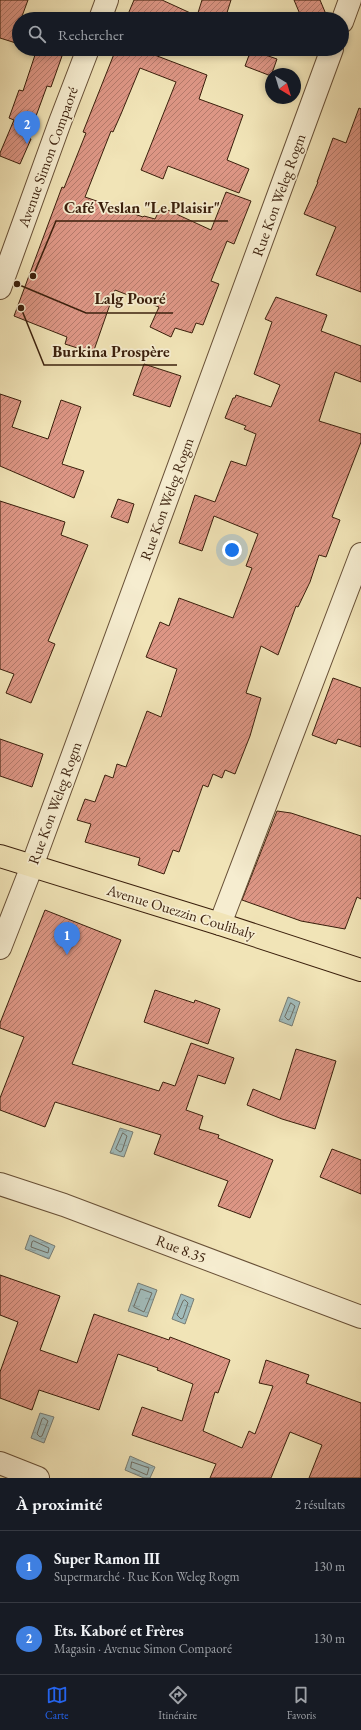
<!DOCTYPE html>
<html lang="fr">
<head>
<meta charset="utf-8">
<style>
	:root { --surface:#171b24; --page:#242831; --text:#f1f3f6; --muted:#9ea1a6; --line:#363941; --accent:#2563eb }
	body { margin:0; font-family:"EB Garamond",serif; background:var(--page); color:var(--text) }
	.compass { position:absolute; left:265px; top:68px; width:36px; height:36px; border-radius:50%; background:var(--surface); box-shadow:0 2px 6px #0003; rotate:142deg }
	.you { position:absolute; left:232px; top:550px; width:14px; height:14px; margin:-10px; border:3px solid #fff; border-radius:50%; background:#1a73e8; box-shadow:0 0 0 6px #1a73e833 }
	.badge { display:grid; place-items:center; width:26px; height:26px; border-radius:50%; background:var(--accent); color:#fff; font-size:13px; font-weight:700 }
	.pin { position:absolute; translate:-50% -33px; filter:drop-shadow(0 1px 2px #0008) }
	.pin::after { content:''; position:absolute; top:21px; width:14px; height:12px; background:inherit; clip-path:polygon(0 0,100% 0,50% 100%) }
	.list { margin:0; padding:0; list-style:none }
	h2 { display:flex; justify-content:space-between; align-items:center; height:52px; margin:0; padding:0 16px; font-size:17px }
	h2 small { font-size:13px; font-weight:400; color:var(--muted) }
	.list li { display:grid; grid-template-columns:26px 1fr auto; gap:12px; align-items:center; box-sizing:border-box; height:72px; padding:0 16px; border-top:1px solid var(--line) }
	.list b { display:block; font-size:15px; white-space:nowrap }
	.list p { margin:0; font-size:13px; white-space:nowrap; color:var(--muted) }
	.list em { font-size:13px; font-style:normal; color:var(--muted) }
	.icon { flex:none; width:22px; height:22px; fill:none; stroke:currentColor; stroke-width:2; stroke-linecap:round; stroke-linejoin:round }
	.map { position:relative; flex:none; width:361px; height:1478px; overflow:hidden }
	.search { position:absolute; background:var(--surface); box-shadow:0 2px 6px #0003; left:12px; right:12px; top:12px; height:44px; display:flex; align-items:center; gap:10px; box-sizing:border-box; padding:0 14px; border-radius:22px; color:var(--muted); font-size:15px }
	.sheet { height:196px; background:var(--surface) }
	nav { display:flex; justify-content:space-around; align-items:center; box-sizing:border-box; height:56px; border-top:1px solid var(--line); background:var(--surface); font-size:11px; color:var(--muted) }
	nav a { display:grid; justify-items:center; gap:2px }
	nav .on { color:var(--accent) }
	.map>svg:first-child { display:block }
	.water { fill:url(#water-ripples); stroke:#787d74 }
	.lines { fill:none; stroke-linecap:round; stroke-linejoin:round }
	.shore { stroke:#6e6d63; stroke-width:1 }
	.building { fill:url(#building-hatch); stroke:#3a1f0c }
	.minor-casing { stroke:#685037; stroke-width:24 }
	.major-casing { stroke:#3a1f0c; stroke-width:24 }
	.minor { stroke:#f6edd0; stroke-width:22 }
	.major { stroke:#f1e4b7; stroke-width:22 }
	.labels { text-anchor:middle; stroke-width:3.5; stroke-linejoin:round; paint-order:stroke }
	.street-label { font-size:15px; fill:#3a1f0c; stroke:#f6edd0 }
	.leader { fill:none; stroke:#3a1f0c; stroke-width:1.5 }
	.callout-dot { fill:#3a1f0c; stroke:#f6edd0; stroke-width:1.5 }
	.callout-label { font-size:16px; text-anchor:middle; font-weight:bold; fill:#3a1f0c; stroke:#f6edd0; stroke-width:3.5; stroke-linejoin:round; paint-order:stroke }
</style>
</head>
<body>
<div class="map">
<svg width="361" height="1478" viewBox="0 0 361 1478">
	<defs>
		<pattern id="water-ripples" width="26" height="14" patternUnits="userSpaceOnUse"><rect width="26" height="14" fill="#a1bbba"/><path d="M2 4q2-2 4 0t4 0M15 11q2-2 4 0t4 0" fill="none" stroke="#8ba09f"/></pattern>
		<pattern id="building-hatch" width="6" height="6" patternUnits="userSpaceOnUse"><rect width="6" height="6" fill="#dd9685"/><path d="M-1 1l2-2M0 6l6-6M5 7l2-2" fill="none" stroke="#b47a6b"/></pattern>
	</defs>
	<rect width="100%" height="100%" fill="#f1e4b7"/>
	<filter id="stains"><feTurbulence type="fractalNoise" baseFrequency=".005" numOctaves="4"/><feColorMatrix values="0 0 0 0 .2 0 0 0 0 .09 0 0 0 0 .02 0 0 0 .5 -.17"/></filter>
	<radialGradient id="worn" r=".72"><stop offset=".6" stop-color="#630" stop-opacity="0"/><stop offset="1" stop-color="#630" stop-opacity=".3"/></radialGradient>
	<!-- water -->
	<g class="water">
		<path d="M288,997L300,1002L292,1026L279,1021Z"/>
		<path d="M120,1128L133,1132L124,1157L110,1153Z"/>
		<path d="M30,1235L55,1246L49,1259L25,1249Z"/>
		<path d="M138,1283L157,1290L147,1317L128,1311Z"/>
		<path d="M181,1294L194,1299L185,1324L172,1319Z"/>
		<path d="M40,1413L54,1417L44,1443L31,1438Z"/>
		<path d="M130,1456L155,1467L150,1478H144L125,1470Z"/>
	</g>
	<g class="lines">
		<!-- shore -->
		<g class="shore">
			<path d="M291,1003L295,1006L290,1019L288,1020L285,1017Z"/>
			<path d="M123,1133L127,1136L122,1151L120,1152L116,1149Z"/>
			<path d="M34,1241L49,1248L48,1253L31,1247L32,1242Z"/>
			<path d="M141,1289L152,1293L144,1312L134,1307Z"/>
			<path d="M185,1300L188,1303L183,1318L181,1319L177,1315L183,1301Z"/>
			<path d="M44,1418L48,1421L42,1436L40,1437L37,1434L42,1419Z"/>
			<path d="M132,1462L149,1468L147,1475L131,1468Z"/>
		</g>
	</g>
	<!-- building -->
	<g class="building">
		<path d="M0,0H28L21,19H19V44L0,38Z"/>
		<path d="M134,0H162L197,16L202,0H231L225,19H126Z"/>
		<path d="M294,0H320L328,19H302Z"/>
		<path d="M37,49L62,56L51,87L47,86L28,138L31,139L20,164L0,156V153L14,120L9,118L19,90L23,91Z"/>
		<path d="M116,49H153L152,54L207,75L199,99L243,115L227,160L249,169L239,193L168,166L163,179L141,170L176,82L140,68L121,114L113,132L111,131L85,197L143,217L144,216L155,219L161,207L211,230L226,192L251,201L234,244L227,241L211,281L219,284L203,325L196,323L192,333L175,328L171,337L150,327L159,307L115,290L93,353L65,344L67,337L14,316L62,187L64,188L86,133L83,132Z"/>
		<path d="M251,50L277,59L271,76L245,66Z"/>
		<path d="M359,108L361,109V292L316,275L336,227L304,214L318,182H317L333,138L346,143Z"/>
		<path d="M276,297L327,315L321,331L361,346V382L335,372L319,421L361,434V442L332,517L340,520L326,557L319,555L310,582L298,607L296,606L278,655L261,646L246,693L261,698L250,736L235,774L225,770L222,778L213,774L208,787L203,785L179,852L173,850L164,874L138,865L140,858L85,842L91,824L77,820L85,799L95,802L105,775L113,778L117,764L126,767L147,711L161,717L177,669L146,657L160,622L169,626L179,598L233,618L252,568L246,566L258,534L214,516L202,551L179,543L195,495L215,502L231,461L246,466L256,434L244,429L246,426L225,418L233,398H235L236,395L271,407L280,385L254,374L272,322L265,319Z"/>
		<path d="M144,364L181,376L170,407L133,395Z"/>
		<path d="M0,394L21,401L12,427L48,439L61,400L81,407L62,464L84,471L74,498L0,466Z"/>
		<path d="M118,499L134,504L128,523L111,517Z"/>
		<path d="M0,501L65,522L61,535L88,545L48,641L55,644L31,703L6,693L14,674L0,669Z"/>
		<path d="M333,678L361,688V747L338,739L336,744L312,735Z"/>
		<path d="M0,739L43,754L32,787L0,776Z"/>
		<path d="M277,811L291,813L361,836V899L357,897L345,929L301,921L242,900Z"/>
		<path d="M45,910L121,940L72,1064L159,1091L163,1082L175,1086L191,1043L234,1058L225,1084L198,1075L186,1110L203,1116L199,1129L219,1135L218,1138L273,1160L250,1218L218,1206L228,1181L154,1154L161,1135L55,1102L45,1127L0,1110V1098L24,1037L0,1028V1023Z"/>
		<path d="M155,990L194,1003L195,1000L220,1009L208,1044L144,1022Z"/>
		<path d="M296,1049L336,1061L315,1129L282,1119L247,1105L253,1089L280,1100Z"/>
		<path d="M332,1149L361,1160V1194L320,1177Z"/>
		<path d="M0,1275L60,1296L40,1350L77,1363L94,1314L169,1340L170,1337L230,1360L218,1393L215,1392L203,1431L242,1448L249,1431L255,1434L273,1386L259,1383L266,1360L309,1375L306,1383L361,1403V1478H309L322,1445L290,1432L271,1478H210L216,1464L132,1435L142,1407L182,1421L193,1384L157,1370L158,1368L118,1354L99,1410L39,1390L32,1410L0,1398V1372L18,1322L0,1315Z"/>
	</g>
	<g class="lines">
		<defs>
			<g id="minor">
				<path d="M100,19L107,0"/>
				<path d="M342,22L350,0"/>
				<path d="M0,288L60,122L88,49"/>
				<path d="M220,924L361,554"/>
				<path d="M0,948L32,866L332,49"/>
				<path d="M0,1184L64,1205L361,1317"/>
				<path d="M0,1463L38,1478"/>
			</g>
			<path id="major" d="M0,856L220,924L361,970"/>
		</defs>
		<!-- minor casing -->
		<use href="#minor" class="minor-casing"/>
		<!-- major casing -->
		<use href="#major" class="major-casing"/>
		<!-- minor -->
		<use href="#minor" class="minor"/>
		<!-- major -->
		<use href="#major" class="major"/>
	</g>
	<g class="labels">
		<!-- street labels -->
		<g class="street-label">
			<text transform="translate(48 157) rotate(-70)" y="5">Avenue Simon Compaoré</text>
			<text transform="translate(279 195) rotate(-70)" y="5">Rue Kon Weleg Rogm</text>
			<text transform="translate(167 499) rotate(-70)" y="5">Rue Kon Weleg Rogm</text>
			<text transform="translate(55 803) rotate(-70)" y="5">Rue Kon Weleg Rogm</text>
			<text transform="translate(181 912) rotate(17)" y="5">Avenue Ouezzin Coulibaly</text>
			<text transform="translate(181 1249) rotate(21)" y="5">Rue 8.35</text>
		</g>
	</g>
	<!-- callouts -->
	<path class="leader" d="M33 276L56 221H228M17 284L86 313H173M21 308L44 365H177"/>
	<g class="callout-dot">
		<circle cx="33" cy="276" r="4"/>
		<circle cx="17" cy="284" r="4"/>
		<circle cx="21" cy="308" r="4"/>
	</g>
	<g class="callout-label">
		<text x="142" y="213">Café Veslan "Le Plaisir"</text>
		<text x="130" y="304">Lalg Pooré</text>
		<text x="111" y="357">Burkina Prospère</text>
	</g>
	<rect width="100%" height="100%" filter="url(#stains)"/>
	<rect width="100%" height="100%" fill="url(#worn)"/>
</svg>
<svg class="compass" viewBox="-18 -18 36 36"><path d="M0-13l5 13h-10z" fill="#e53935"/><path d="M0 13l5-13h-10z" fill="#9ea1a6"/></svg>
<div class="you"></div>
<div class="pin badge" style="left:67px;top:955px;background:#3f7fe0">1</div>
<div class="pin badge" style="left:27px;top:144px;background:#3f7fe0">2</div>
<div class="search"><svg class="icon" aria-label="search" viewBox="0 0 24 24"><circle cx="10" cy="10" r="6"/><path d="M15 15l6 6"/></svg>Rechercher</div>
</div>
<section class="sheet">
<h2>À proximité<small>2 résultats</small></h2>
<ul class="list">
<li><span class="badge" style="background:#3f7fe0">1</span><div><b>Super Ramon III</b><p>Supermarché · Rue Kon Weleg Rogm</p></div><em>130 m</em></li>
<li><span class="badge" style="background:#3f7fe0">2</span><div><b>Ets. Kaboré et Frères</b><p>Magasin · Avenue Simon Compaoré</p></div><em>130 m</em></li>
</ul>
</section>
<nav>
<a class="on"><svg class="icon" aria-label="map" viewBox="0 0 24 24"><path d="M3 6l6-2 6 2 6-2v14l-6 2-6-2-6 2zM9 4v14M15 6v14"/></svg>Carte</a>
<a><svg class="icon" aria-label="directions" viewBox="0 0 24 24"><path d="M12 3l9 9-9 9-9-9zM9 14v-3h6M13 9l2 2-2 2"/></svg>Itinéraire</a>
<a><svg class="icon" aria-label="saved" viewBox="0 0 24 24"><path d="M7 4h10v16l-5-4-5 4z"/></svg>Favoris</a>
</nav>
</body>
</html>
